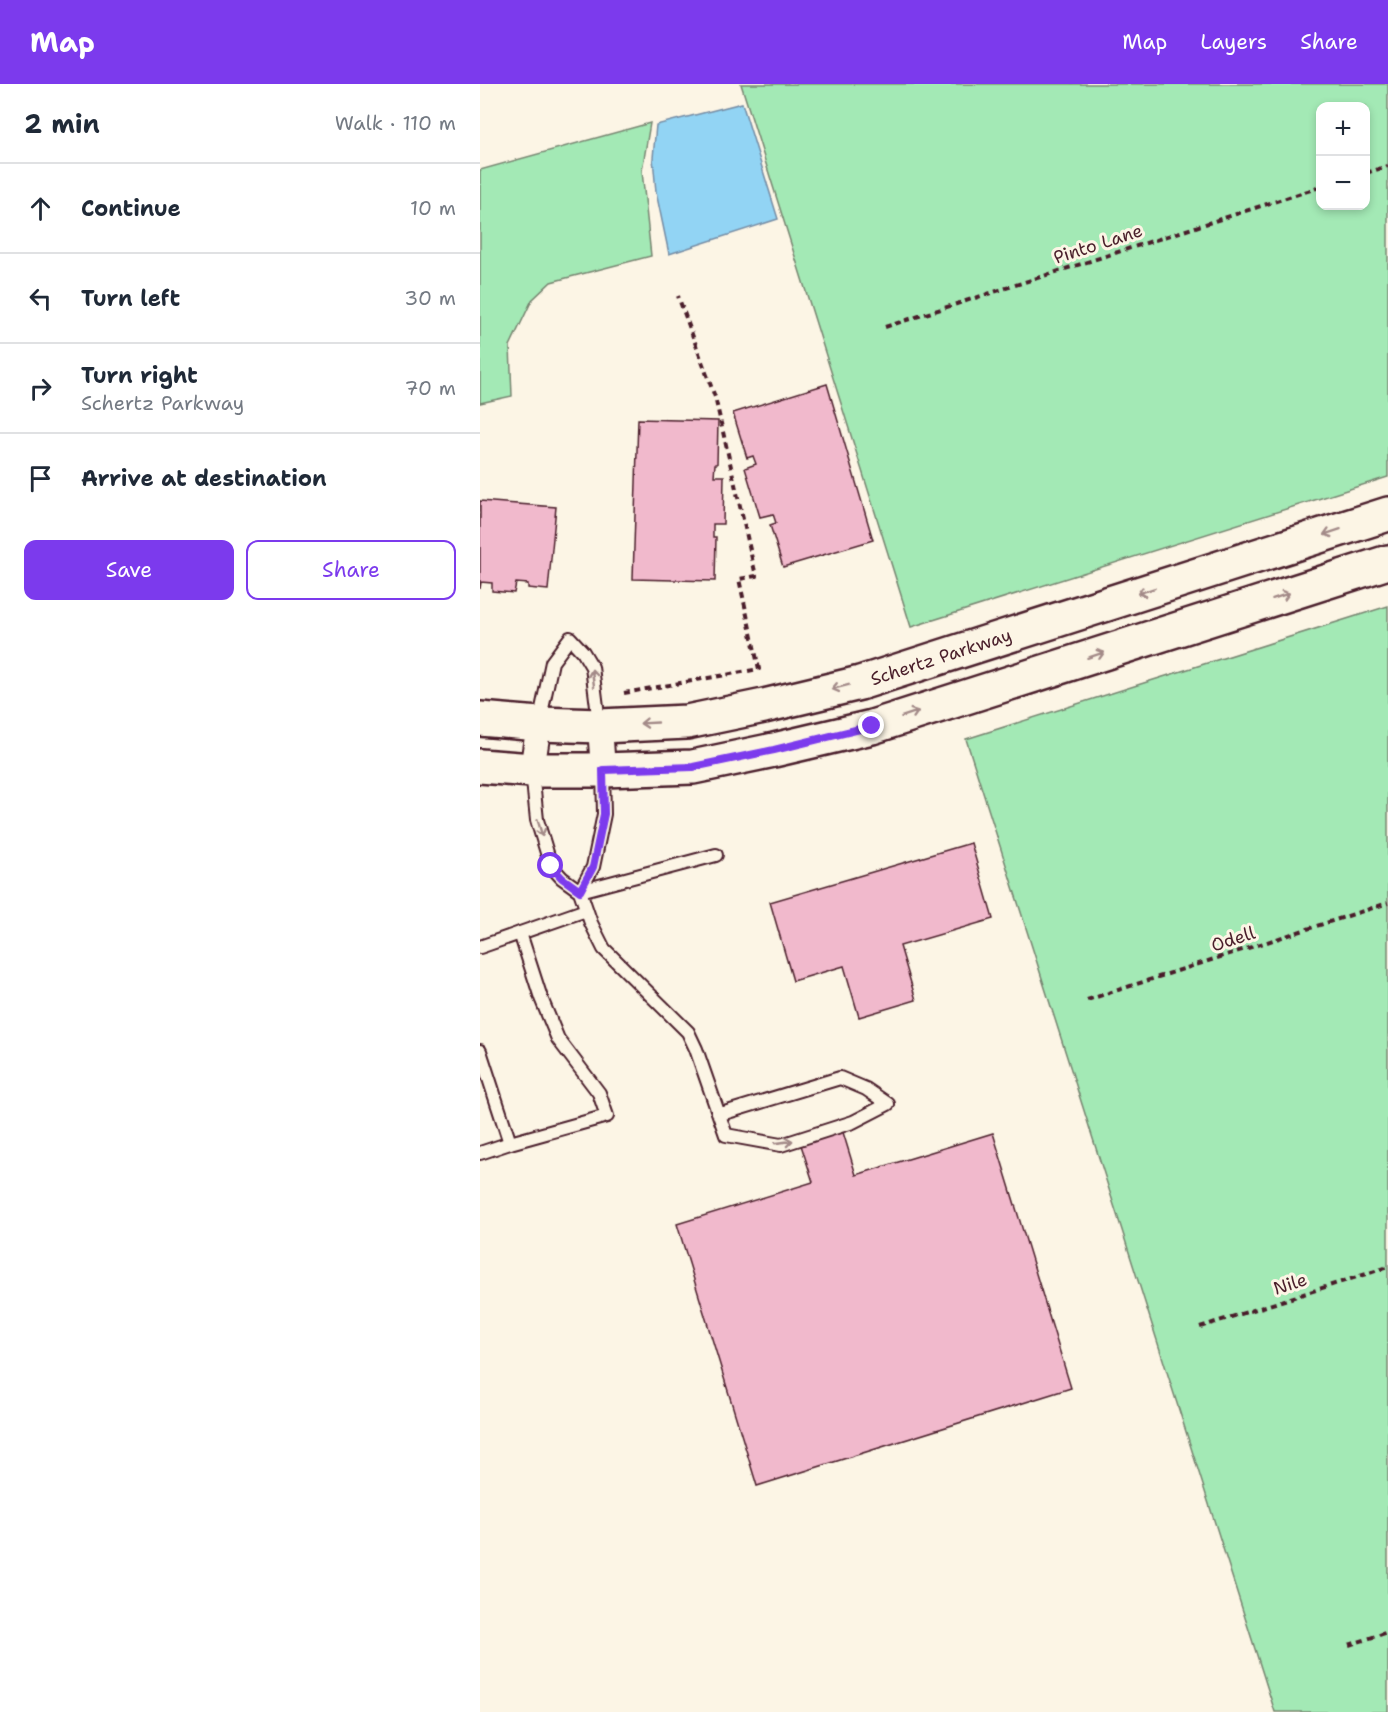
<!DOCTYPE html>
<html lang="en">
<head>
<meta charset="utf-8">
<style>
	:root { --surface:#fff; --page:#f2f2f3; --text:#1f2937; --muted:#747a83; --line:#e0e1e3; --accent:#7c3aed }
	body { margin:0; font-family:"Shantell Sans",sans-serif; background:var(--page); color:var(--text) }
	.controls { position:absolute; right:18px; top:18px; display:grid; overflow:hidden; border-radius:12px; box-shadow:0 3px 9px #0003 }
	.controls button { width:54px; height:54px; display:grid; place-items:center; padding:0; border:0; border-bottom:2px solid var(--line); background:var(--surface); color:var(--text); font:30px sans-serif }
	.stop { position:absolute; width:18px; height:18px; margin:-14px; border:4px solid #7c3aed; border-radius:50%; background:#fff }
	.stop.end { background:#7c3aed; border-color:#fff; box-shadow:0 2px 6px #0008 }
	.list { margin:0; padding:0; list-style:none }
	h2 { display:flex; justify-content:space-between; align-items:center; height:78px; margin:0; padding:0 24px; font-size:26px }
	h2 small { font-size:20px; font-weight:400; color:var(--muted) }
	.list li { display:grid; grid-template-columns:39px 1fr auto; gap:18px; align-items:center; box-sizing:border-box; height:90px; padding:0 24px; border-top:2px solid var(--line) }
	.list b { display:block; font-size:22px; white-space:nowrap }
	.list p { margin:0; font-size:20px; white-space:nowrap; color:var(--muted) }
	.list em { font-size:20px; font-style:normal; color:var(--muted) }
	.actions { display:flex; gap:12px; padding:18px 24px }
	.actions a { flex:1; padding:14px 0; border:2px solid var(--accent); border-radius:12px; text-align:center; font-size:21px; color:var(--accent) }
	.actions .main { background:var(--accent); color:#fff }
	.icon { flex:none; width:33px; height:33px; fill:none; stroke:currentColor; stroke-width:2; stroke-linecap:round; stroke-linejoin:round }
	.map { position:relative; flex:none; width:908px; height:1628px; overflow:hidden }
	header { display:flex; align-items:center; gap:36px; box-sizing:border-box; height:84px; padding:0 30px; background:var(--accent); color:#fff }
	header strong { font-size:28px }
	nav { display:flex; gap:33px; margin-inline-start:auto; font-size:21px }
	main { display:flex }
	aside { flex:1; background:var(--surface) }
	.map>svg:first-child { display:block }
	.green { fill:#a3e9b5; stroke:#768470; stroke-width:1.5; fill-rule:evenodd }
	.water { fill:#92d4f4; stroke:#758ca4; stroke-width:1.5 }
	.building { fill:#f1b9cc; stroke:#4a1f2b; stroke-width:1.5 }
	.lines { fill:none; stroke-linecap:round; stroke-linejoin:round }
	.service-casing { stroke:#4a1f2b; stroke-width:16 }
	.minor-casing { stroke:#4a1f2b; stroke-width:28 }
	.secondary-casing { stroke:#4a1f2b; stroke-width:38 }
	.path { stroke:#4a1f2b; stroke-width:4; stroke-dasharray:6 4.5; stroke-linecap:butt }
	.service { stroke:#fcf5e5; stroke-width:12 }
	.minor { stroke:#fcf5e5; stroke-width:24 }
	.secondary { stroke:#fcf5e5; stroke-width:33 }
	.oneway { stroke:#a38a88 }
	.route { stroke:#7c3aed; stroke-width:8 }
	.labels { text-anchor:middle; stroke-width:6; stroke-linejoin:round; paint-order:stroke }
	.street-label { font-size:18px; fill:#4a1f2b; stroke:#fcf5e5 }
</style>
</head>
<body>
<header>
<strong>Map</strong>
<nav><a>Map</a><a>Layers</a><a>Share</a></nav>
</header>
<main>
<aside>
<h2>2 min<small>Walk · 110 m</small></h2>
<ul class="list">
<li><svg class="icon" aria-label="ahead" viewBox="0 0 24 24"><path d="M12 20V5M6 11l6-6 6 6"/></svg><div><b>Continue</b></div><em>10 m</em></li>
<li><svg class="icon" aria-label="left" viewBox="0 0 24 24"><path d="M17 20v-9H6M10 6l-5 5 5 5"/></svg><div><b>Turn left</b></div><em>30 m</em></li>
<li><svg class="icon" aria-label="right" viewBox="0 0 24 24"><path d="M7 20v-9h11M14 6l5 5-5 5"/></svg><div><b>Turn right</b><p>Schertz Parkway</p></div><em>70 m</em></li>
<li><svg class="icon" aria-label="arrive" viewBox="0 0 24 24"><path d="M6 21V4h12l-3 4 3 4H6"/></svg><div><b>Arrive at destination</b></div></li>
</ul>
<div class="actions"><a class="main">Save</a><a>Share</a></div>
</aside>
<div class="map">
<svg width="908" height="1628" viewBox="0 0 908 1628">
	<rect width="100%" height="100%" fill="#fcf5e5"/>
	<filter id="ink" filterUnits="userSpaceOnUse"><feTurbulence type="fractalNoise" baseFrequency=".0167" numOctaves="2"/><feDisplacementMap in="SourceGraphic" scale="12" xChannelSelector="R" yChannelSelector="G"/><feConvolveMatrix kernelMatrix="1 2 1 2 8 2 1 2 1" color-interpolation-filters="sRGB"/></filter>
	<g filter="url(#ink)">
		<!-- green -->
		<g class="green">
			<path d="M261,0H908V393L431,543ZM840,22H886V122H840Z"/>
			<path d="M170,39L162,87L171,172L71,198L52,216L30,262L32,312L0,319V86Z"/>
			<path d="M908,522V1628H795L486,655Z"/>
		</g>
		<!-- water -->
		<path class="water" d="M262,19L298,135L189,170L176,108L173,74L176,41Z"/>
		<!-- building -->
		<g class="building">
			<path d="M347,300L393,456L303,483L290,441L296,439L293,430L280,433L265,384L276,380L273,372L267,374L253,329Z"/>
			<path d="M158,335L238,337L237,380H235L234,392H244L243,440H233V453H236L235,497L153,495Z"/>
			<path d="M0,417L76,423L68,506L48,504V500L36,499L34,509L12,507V499L1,498L0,505Z"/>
			<path d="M491,759L513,835L420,862L436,916L379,933L364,882L313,897L290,818Z"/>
			<path d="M362,1045L376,1091L513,1049L591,1304L277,1402L197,1140L333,1098L320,1058Z"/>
		</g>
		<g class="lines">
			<defs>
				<g id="service">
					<path d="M59,639L72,578L90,554L103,568L112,583L119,639"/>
					<path d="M52,687L57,736L71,782L82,794L100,807L111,839L124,865L208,948L216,965L246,1051L301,1061L373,1038L408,1020L386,1005L360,994L241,1030"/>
					<path d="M100,807L236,771"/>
					<path d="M100,807L113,783L124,730L123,686"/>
					<path d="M0,863L106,826"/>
					<path d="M0,967L30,1059L127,1032L119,1009L78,955L61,914L40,849"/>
					<path d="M0,1069L30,1059"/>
				</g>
				<g id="minor">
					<path d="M120,642L123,686"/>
					<path d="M52,686L59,640"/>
				</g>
				<g id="secondary">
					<path d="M0,635L59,640L120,642L207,638L284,622L380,599L908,430"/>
					<path d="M0,682L52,686H123L213,683L294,666L392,643L908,478"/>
				</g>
			</defs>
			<!-- service casing -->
			<use href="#service" class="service-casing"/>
			<!-- minor casing -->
			<use href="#minor" class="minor-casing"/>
			<!-- secondary casing -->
			<use href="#secondary" class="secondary-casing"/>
			<!-- path -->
			<g class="path">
				<path d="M886,89L908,82"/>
				<path d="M405,243L840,103"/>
				<path d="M144,609L279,585L259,495L276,492L235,313L198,212"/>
				<path d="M607,916L908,819"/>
				<path d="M720,1243L908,1183"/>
				<path d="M869,1561L908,1548"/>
			</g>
			<!-- service -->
			<use href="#service" class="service"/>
			<!-- minor -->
			<use href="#minor" class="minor"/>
			<!-- secondary -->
			<use href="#secondary" class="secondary"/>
		</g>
		<!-- one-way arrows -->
		<defs><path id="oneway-shaft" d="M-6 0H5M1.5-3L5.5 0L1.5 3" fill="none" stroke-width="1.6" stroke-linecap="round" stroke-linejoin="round" transform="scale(1.5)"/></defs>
		<g class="oneway">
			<use href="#oneway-shaft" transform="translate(852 448) rotate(162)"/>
			<use href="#oneway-shaft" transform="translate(666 507) rotate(162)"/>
			<use href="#oneway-shaft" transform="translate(801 512) rotate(-18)"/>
			<use href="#oneway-shaft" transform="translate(616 571) rotate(-18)"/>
			<use href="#oneway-shaft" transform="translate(113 594) rotate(-97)"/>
			<use href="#oneway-shaft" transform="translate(360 603) rotate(166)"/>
			<use href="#oneway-shaft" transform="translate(430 630) rotate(-18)"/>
			<use href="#oneway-shaft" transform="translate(169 639) rotate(177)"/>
			<use href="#oneway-shaft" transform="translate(60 744) rotate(74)"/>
			<use href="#oneway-shaft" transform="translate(304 1058) rotate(-8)"/>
		</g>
	</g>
	<g class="lines" filter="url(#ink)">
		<!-- route -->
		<path class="route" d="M71,782L82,794L100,807L113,783L124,730L123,686L213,683L294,666L392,642"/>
	</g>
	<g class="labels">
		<!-- street labels -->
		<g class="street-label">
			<text transform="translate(618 160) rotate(-18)" y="6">Pinto Lane</text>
			<text transform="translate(461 573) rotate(-18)" y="6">Schertz Parkway</text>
			<text transform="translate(753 855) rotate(-18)" y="6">Odell</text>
			<text transform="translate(810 1200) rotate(-18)" y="6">Nile</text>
		</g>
	</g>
</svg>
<div class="controls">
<button>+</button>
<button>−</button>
</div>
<div class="stop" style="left:71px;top:782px"></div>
<div class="stop end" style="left:392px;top:642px"></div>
</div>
</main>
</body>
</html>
